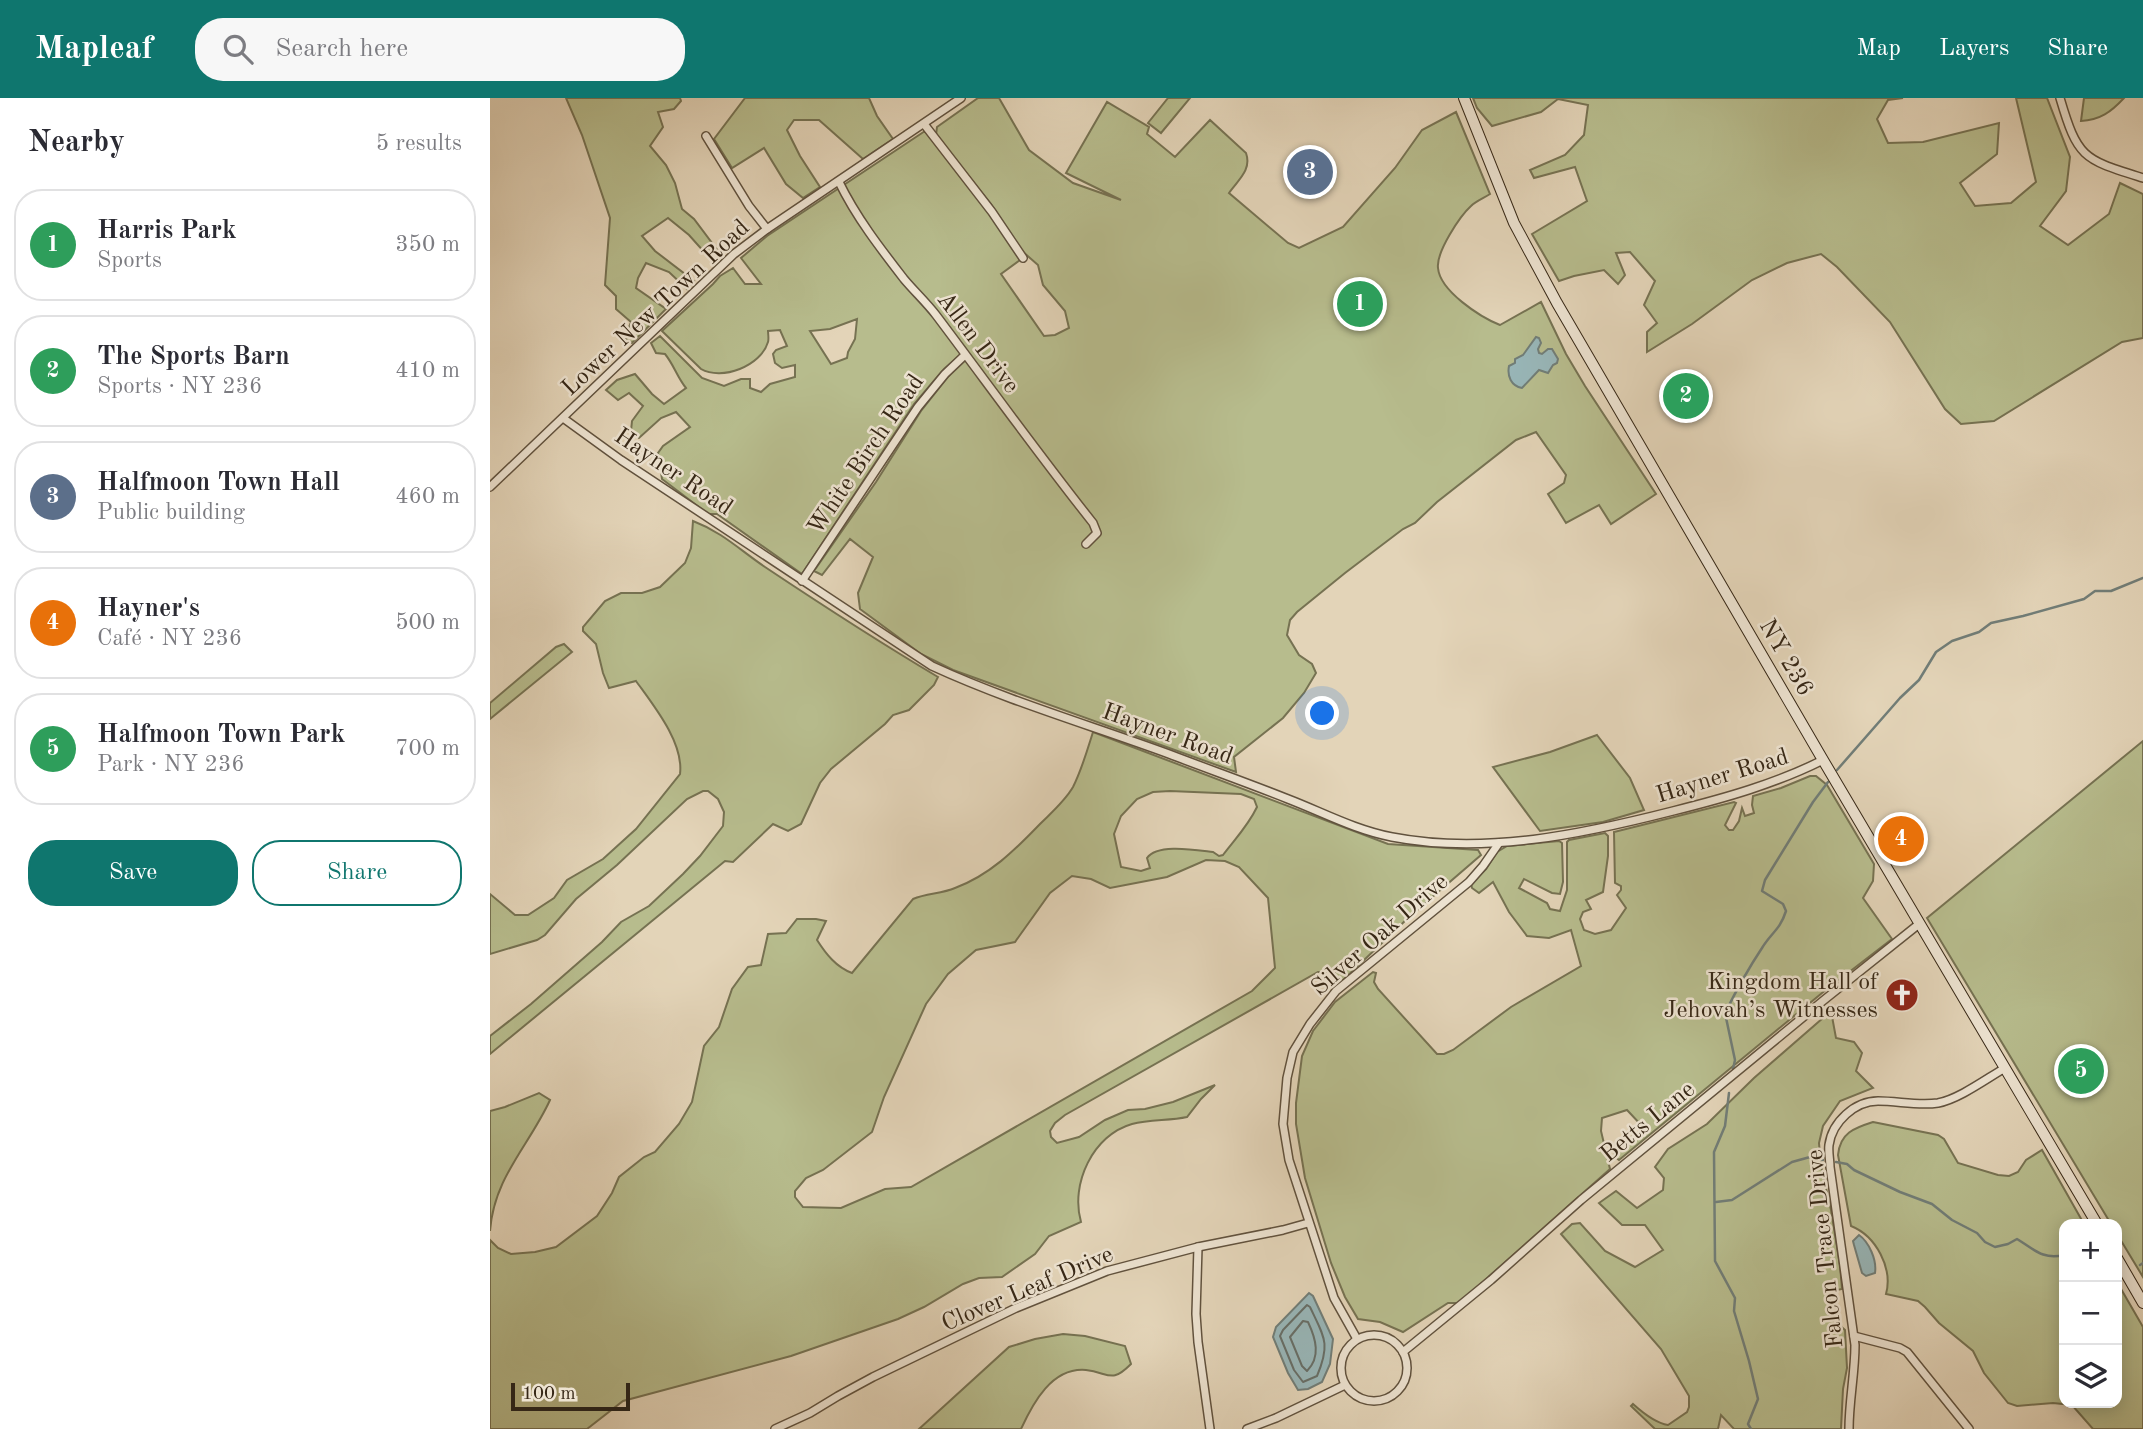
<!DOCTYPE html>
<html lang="en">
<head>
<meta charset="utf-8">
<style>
	:root { --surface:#fff; --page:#f7f7f7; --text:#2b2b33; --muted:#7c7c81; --line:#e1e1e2; --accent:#0f766e }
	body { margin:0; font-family:"Old Standard TT",serif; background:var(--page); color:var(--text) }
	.controls { position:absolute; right:21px; bottom:21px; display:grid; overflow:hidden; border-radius:14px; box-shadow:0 4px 18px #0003 }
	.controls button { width:63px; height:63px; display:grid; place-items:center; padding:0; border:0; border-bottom:2px solid var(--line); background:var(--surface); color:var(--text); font:35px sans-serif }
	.scale { position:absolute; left:21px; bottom:18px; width:119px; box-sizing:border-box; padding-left:7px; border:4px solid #362716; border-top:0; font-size:19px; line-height:24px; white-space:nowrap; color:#362716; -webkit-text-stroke:5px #ede3d1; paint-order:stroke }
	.you { position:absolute; left:833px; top:616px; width:24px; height:24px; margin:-18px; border:5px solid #fff; border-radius:50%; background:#1a73e8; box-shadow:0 0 0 10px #1a73e833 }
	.badge { display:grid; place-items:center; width:46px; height:46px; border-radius:50%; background:var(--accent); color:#fff; font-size:23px; font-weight:700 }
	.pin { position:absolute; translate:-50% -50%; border:4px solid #fff; box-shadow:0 2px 7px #0006 }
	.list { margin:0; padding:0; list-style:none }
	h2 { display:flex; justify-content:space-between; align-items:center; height:91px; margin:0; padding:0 28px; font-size:30px }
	h2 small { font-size:23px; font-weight:400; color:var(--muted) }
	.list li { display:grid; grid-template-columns:46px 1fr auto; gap:21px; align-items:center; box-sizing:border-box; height:112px; margin:0 14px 14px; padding:0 14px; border:2px solid var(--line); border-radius:28px }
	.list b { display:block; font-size:26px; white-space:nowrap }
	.list p { margin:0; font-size:23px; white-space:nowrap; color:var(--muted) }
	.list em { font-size:23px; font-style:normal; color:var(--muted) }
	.actions { display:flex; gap:14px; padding:21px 28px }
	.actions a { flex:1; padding:16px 0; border:2px solid var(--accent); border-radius:28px; text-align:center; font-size:24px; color:var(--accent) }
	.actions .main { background:var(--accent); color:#fff }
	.icon { flex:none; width:38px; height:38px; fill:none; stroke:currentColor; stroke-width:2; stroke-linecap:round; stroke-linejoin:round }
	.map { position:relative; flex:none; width:1653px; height:1331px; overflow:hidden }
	header { display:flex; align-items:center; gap:42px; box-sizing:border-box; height:98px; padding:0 35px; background:var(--accent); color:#fff }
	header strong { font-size:33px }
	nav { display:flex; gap:38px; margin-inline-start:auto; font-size:24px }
	.search { width:490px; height:63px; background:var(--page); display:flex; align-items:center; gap:18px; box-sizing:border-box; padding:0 24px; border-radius:28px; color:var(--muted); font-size:26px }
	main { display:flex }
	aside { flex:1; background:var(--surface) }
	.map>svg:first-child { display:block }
	.green { fill:#b7bc8d; stroke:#767252; stroke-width:2; fill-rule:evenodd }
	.water { fill:#98b6b8; stroke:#717d77; stroke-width:2 }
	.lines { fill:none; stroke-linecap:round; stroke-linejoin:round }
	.shore { stroke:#676e67; stroke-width:2 }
	.stream { stroke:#717d77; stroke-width:2.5 }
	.minor-casing { stroke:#61523e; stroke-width:10 }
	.secondary-casing { stroke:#362716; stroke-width:12 }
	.minor { stroke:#ede3d1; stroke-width:7 }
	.secondary { stroke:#ede3d1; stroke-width:10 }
	.labels { text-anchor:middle; stroke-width:5; stroke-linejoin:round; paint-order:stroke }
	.street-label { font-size:24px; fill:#362716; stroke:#ede3d1 }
	.poi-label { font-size:24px; fill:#362716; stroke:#ede3d1; text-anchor:end }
</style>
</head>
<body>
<header>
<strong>Mapleaf</strong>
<div class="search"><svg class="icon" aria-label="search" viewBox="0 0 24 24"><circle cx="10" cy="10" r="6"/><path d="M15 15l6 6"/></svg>Search here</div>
<nav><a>Map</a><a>Layers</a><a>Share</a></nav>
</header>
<main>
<aside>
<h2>Nearby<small>5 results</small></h2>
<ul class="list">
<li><span class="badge" style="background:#2e9e5b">1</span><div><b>Harris Park</b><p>Sports</p></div><em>350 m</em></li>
<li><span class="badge" style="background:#2e9e5b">2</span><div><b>The Sports Barn</b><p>Sports · NY 236</p></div><em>410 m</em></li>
<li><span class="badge" style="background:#5c6f8a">3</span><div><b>Halfmoon Town Hall</b><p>Public building</p></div><em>460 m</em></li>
<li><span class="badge" style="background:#e8710a">4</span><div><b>Hayner's</b><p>Café · NY 236</p></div><em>500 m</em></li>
<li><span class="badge" style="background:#2e9e5b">5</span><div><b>Halfmoon Town Park</b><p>Park · NY 236</p></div><em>700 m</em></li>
</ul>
<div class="actions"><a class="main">Save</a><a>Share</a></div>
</aside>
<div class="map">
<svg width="1653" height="1331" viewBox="0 0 1653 1331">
	<rect width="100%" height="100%" fill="#e3d4b8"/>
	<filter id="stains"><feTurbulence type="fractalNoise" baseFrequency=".00286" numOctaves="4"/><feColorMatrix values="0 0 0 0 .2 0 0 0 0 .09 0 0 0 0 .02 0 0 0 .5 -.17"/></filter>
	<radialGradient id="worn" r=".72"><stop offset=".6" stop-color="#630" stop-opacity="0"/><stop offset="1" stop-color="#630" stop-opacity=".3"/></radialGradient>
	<!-- green -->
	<g class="green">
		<path d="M76,0H190L191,3L184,11L168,14L173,29L160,48L176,67L185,85L192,111L204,121L231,157L224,165L199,137L178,120L152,138L165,153L204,183L197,191L179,174L156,165L148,180L146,190L176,211L142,245L135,240L141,224L126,211V198L115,187L120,120L92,37Z"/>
		<path d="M255,0H379L387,18L403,41L373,61L329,22H304L297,32L310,58L330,89L313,100L296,86L274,50L242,70L224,41Z"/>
		<path d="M488,0H509L539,52L583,85L631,102L576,75L617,4L659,29L657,36L685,59L720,22L756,55C762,72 748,82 739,95L798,145L809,150L853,129L905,70L932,32L966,14L1000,96C994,100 986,103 981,108C970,118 946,154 948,170C950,193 990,219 1010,227L1051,204L1076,256L1095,288L1166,396L1121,426L1109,407L1076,425L1058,396L1074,385L1076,377L1046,334L1026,342L947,404L925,425L913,431L855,475L807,514L800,522L797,537L809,557L822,566L826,575L814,595L793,620L744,659L746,674L463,572L431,556L370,511L368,495L383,459L360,441L332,477L324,473L386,384L431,313L461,275L470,257L454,271L424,306L312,476L227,416H218L172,381L168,355L173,348L200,329L186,314L171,320L149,340L141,333L142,323L153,308L139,295L128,302L116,292L127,282L145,276L162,296L174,306L196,290C187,279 184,267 175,256L166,255L161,245L170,238L212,280L234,288L251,281H260V290L271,294L280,286L305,279V267L292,270L285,265L283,256L286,252L297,248L290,232L278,233C278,234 279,242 278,244C271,268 232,283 211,271L172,233L223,186L230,178L243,170L255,186H271L251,160L277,138L435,33L497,111L530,162L511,176L554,238L565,237L579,230L575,213L553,187L548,167L532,153L501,106L446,37L447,29ZM367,221L365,241L358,254L357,260L341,266L320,233L340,231Z"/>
		<path d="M678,0H700L671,35L658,25Z"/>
		<path d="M983,0H1413L1398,2L1387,21L1398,45L1433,44L1509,25L1507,56L1470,85L1485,108L1521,105L1546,84L1526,0H1557L1580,59L1576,93L1550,128L1578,147L1619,116L1630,85L1653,96V240L1632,244L1504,323L1471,326L1455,311L1400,224L1347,169L1331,156L1297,165L1262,182L1202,226L1157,254V234L1167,225L1154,207L1165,183L1140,154L1126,155L1135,177L1128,186L1114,172L1084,178L1069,183L1042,136L1097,103L1085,69L1044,80L1040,72L1075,57L1094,37L1098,7L1068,1L1051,14L1002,28L987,10Z"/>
		<path d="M1594,0H1634C1621,14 1610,22 1591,23Z"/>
		<path d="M203,423C232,434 250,452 275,469C332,507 389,544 448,579L444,587L419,612L403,617L395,626L341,671L330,685L311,726L298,733L283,726L243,764L235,763L0,956V938L41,906L112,844L131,824L159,808L193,776L210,758L233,728L234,714L228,701L218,693H213L197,701L127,767L86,801L55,837L47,842L0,856V796L25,817H38L64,800L77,782L113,761L146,731L190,676C194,645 164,608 146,583L119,590L113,575L106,546L93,533V529L115,503L131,495H152L170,489L195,465L201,450Z"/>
		<path d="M74,546L82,554L0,621V605L66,549Z"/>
		<path d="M603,634L898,746L988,752L991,757L918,820L848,887L845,885V874H828L575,1017L565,1025L560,1033L561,1039L567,1045L589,1039L615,1022L638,1012L655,1011L683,1004L725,987L711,1001L697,1019C679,1023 660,1021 642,1026C603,1037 580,1086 591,1124L559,1138L545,1156L512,1179L489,1180L473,1186L434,1209L408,1221L301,1258L133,1303L97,1331H0V1142L8,1150L21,1156L45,1154L66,1149L107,1118L122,1095L129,1079L154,1059L165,1054L189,1026L202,1004L214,948L229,929L242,891L258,869L271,867L278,836L296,835L307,821H326L336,823L327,842C336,856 346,869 362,875L423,801C437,795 451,796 465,790C500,777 525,752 550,726C561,715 575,703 583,689C592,671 597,653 603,634ZM680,693L751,696L764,701L767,709C758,728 745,741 733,757L729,758L723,754C706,752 667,745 657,760L660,770L651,773L631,769L624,736L631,718L647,701L663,694ZM716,762L735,763L749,769L778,800L785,870L762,893L421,1089L395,1091L351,1110L313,1109L305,1099V1093L316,1080L333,1072L382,1034L394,999L436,906L458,876L486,852L525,844L560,795L582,778L601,781L620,790L677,779Z"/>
		<path d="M1107,637L1140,680L1154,712L1113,724L1050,733L1003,669L1060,654Z"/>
		<path d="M1653,643V1179L1627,1136V1126H1621L1437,820Z"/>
		<path d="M1320,678H1326L1337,687L1384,766L1383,783L1373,800L1402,841L1332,895L1129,1062L1125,1059L1124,1054L1129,1048L1154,1030L1137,1012L1112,1020L1111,1033L1120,1071L969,1205H958L913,1234L890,1224L868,1221L855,1199L841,1165L815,1080L806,1026V1005L812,958L823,933L845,904L883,874L886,875L884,884L888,891L947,956H954L963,952L1021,909L1091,868L1081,832L1059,840L1037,838L1019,814L1003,784L989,795L982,790L981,786L996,771L1007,754L1017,748L1069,743L1072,745L1073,784L1070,796L1062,795L1034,781L1029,790L1057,805L1060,811L1070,813L1077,792V744L1079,742L1115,735L1118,738V758L1113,794L1096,802L1101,811L1093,814L1090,821L1094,832L1105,836L1121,832L1136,810L1127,797L1131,792V788L1125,785L1124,734L1244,704L1246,705L1235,727L1239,732H1243L1249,723L1252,710L1255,718L1264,715L1262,707L1263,698L1291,690Z"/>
		<path d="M1341,913L1346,940L1364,944L1372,955L1366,973L1383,990L1350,1003L1333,1028L1329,1045L1331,1068L1341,1112L1350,1167L1352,1191L1342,1193L1339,1204V1218L1355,1232L1357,1270L1353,1291L1351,1331H1244L1231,1317L1228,1331H1165L1141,1308L1143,1306C1153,1315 1165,1325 1178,1327L1197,1314L1199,1309V1298L1171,1251L1071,1136L1082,1126L1090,1125L1115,1153L1145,1169L1173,1152L1155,1127H1132L1109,1105L1126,1093L1147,1110L1173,1092L1174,1080L1165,1069L1178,1051L1217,1026L1264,980Z"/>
		<path d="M49,995L60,1002C39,1048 4,1079 0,1133V1013L15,1009Z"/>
		<path d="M1383,1024L1448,1037L1454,1041L1468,1065L1508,1077L1519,1078L1528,1074L1536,1062L1552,1052L1594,1126H1574V1305H1627V1184L1653,1229V1331H1603L1582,1307L1563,1305L1527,1308L1518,1305L1494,1275L1483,1253L1449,1225L1435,1209L1428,1203L1396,1196C1403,1170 1386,1138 1361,1128L1348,1057C1350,1035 1364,1030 1383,1024Z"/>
		<path d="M573,1236L595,1238L635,1248L641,1266C621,1286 620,1275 596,1272C562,1269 543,1305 531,1331H429L519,1249L545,1241Z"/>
	</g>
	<!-- water -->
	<g class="water">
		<path d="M1046,239L1049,240L1051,245L1048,251L1049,255L1052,256L1058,251H1062L1068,261L1067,265L1063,267L1058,275L1049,272L1032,290C1021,288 1017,278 1019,268L1025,265V261L1033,257Z"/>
		<path d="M1369,1137C1379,1144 1387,1162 1385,1175L1376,1178L1372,1175L1364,1147L1363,1143Z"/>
		<path d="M819,1195L823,1198L843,1241L840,1266L832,1284L818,1291L808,1292L798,1275L783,1239L786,1229Z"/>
	</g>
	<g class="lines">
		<!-- shore -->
		<g class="shore">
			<path d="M817,1207L820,1209C834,1239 841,1245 827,1278L813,1284L804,1272L790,1238L793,1232Z"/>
			<path d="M813,1223L818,1224C826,1241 831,1259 817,1273L812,1268L800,1239Z"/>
		</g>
		<!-- stream -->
		<g class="stream">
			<path d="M1347,672L1410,600L1429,582L1446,554L1462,543L1489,534L1501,525L1533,518L1594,501L1605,493H1621L1653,480"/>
			<path d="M1243,971L1245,962L1235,915C1246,893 1258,871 1272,850C1281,835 1290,832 1296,813L1293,806L1272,793L1275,782L1323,704L1338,684"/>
			<path d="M1239,995L1235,1028L1224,1054L1225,1163L1245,1200L1244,1213L1259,1263L1268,1301L1258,1326L1261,1331"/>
			<path d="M1346,1064L1357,1066L1364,1072L1410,1094L1442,1106L1462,1122L1487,1135L1495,1144L1505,1149L1518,1146L1527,1141C1544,1151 1552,1162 1574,1157"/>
			<path d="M1226,1104L1242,1102L1302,1064L1320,1059L1333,1062"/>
			<path d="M1650,1167L1653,1165"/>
		</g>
		<defs>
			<g id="minor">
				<path d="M1570,0C1588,61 1593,61 1653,80"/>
				<path d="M434,26L502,114L533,160"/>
				<path d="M216,38L259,108L277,131"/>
				<path d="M349,84C366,119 390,150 414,181C424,193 436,204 446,217C498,286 549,357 603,425L607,435L596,446"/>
				<path d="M73,320L131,362L442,568C518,603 600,627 679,656C718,671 758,685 798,701C832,714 865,732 902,739C995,757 1093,736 1183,713C1235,700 1285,686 1333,662"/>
				<path d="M0,389L244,156L277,131L471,0"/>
				<path d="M312,483L428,309L455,276L475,257"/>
				<path d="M708,1149L706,1216L708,1244L720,1331"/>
				<circle cx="884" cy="1270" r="33"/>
				<path d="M1364,1238L1410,1250L1417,1254L1479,1331"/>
				<path d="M867,1241L844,1200L799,1062L793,1026L797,980L803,954L820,926L846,893L979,784L993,768L1009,745"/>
				<path d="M913,1254L1001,1182L1091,1102L1334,902L1429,826"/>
				<path d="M285,1331L320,1315L348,1298L383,1279L526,1210L617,1173L708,1149L793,1132L818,1125"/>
				<path d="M757,1331L786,1320L855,1287"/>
				<path d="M1359,1331C1359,1303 1365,1275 1365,1247L1340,1069C1340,1062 1338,1054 1339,1047C1342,1024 1365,1003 1388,1003C1408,1003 1428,1008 1448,1005C1469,1001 1496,981 1515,970"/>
			</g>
			<g id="secondary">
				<path d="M974,0L1024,125L1067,205L1333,662L1607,1126"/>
				<path d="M1627,1160L1653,1205"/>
			</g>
		</defs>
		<!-- minor casing -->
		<use href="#minor" class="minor-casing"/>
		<!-- secondary casing -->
		<use href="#secondary" class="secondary-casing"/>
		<!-- minor -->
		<use href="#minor" class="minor"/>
		<!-- secondary -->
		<use href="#secondary" class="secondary"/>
	</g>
	<!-- icons -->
	<defs>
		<symbol id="church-disc" viewBox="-11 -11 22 22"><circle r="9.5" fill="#8f2418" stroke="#ede3d1"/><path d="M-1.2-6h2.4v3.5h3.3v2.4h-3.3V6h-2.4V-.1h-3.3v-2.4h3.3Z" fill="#fff"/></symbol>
	</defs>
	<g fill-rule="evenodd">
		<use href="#church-disc" x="1393" y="878" width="38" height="38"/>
	</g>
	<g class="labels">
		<!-- street labels -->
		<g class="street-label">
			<text transform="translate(165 209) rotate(-43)" y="8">Lower New Town Road</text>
			<text transform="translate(489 244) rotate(53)" y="8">Allen Drive</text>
			<text transform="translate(375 356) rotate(-56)" y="8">White Birch Road</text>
			<text transform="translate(184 373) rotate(34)" y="8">Hayner Road</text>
			<text transform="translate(1297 559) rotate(60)" y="8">NY 236</text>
			<text transform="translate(678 635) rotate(20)" y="8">Hayner Road</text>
			<text transform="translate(1232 677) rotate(-17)" y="8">Hayner Road</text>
			<text transform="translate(889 836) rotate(-41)" y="8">Silver Oak Drive</text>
			<text transform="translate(1157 1023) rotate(-39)" y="8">Betts Lane</text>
			<text transform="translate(1334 1151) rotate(-96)" y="8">Falcon Trace Drive</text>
			<text transform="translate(537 1190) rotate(-23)" y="8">Clover Leaf Drive</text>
		</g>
		<!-- poi labels -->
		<g class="poi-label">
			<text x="1388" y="891">Kingdom Hall of<tspan x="1388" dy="28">Jehovah’s Witnesses</tspan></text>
		</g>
	</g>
	<rect width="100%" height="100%" filter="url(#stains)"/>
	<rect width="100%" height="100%" fill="url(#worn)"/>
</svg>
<div class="controls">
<button>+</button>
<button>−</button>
<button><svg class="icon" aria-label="layers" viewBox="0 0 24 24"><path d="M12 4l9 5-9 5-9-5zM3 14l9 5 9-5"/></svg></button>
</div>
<div class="scale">100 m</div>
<div class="you"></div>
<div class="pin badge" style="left:870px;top:206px;background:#2e9e5b">1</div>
<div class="pin badge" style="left:1196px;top:298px;background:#2e9e5b">2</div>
<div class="pin badge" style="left:820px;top:74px;background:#5c6f8a">3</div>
<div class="pin badge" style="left:1411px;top:741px;background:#e8710a">4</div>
<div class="pin badge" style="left:1591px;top:973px;background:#2e9e5b">5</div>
</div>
</main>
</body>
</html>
